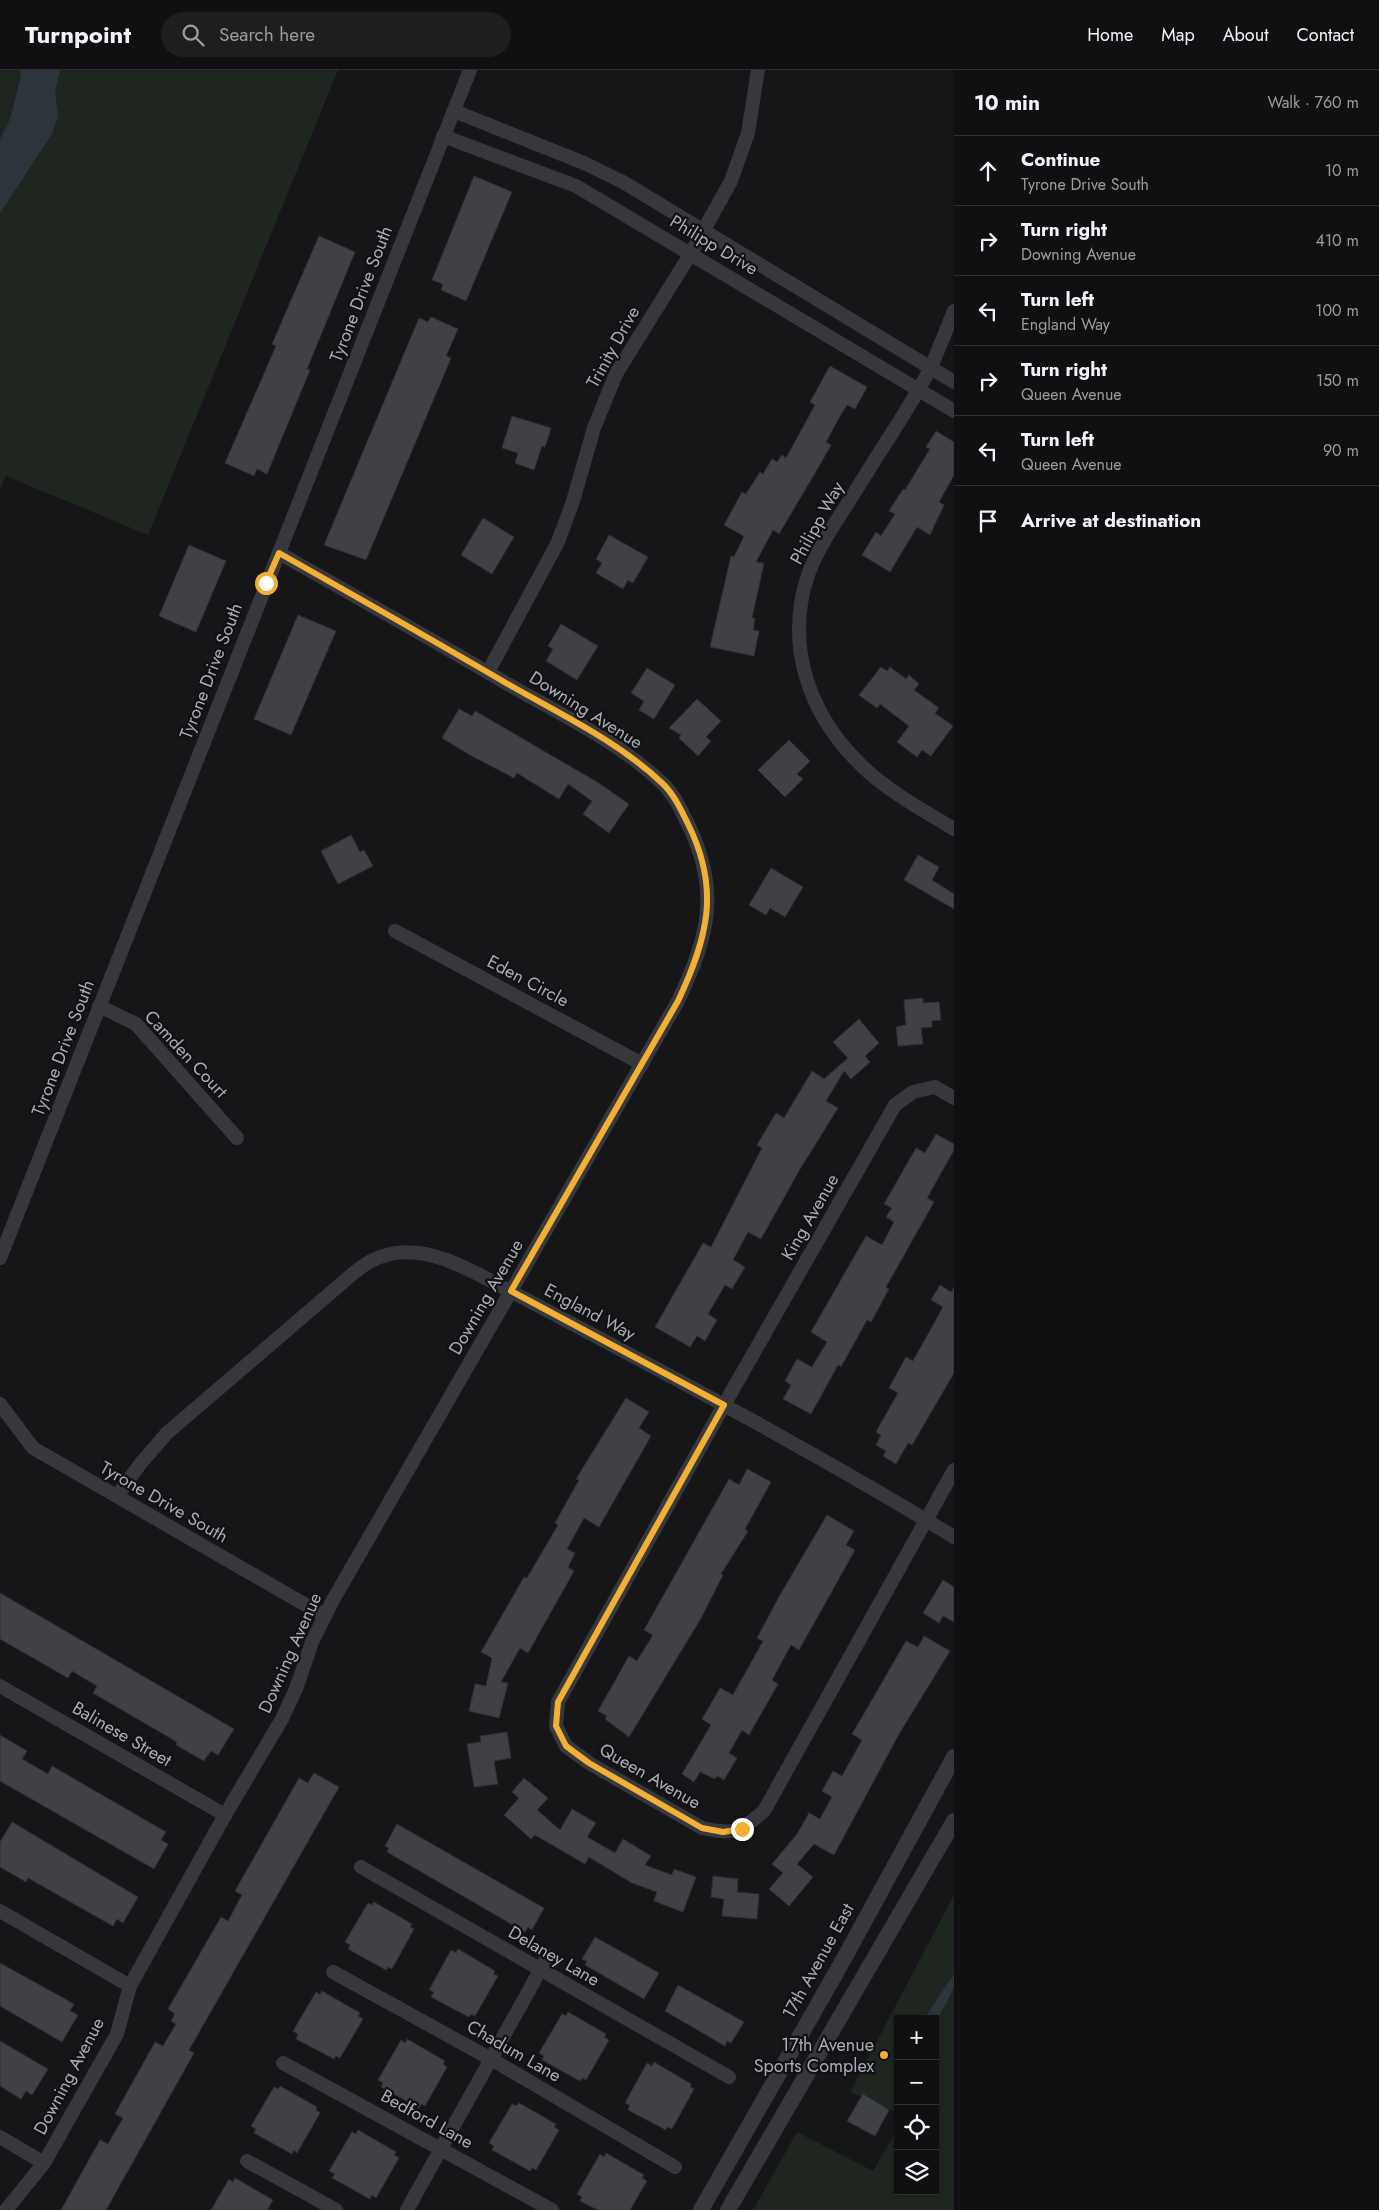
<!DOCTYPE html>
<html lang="en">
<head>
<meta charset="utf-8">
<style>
	:root { --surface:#101012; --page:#1e1e20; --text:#f1f3f6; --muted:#9c9d9f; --line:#303032 }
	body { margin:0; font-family:Jost,sans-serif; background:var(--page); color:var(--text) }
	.controls { position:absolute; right:15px; bottom:15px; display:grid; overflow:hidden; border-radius:0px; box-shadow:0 1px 4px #0004 }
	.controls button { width:45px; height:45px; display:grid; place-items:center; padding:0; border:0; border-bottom:1px solid var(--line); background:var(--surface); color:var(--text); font:25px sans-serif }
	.stop { position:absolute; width:15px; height:15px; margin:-11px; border:4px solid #f2b134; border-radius:50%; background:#fff }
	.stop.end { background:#f2b134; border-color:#fff; box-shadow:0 1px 5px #0008 }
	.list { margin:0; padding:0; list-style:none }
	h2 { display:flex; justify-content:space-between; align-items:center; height:65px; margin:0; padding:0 20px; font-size:21px }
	h2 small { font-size:16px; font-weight:400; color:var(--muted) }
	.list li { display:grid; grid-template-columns:32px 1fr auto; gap:15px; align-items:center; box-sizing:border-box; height:70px; padding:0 20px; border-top:1px solid var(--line) }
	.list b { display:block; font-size:19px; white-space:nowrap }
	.list p { margin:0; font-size:16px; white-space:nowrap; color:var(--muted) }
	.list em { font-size:16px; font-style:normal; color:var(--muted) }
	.icon { flex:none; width:28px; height:28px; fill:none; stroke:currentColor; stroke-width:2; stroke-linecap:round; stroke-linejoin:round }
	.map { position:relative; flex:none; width:954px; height:2140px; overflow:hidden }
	header { display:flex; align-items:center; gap:30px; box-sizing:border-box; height:70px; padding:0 25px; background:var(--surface); border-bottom:1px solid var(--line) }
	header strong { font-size:24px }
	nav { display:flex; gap:28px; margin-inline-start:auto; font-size:18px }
	.search { width:350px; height:45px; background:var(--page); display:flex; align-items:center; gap:12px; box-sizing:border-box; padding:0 18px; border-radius:28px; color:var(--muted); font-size:19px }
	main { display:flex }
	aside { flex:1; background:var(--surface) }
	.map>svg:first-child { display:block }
	.green { fill:#1e261f }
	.water { fill:#2c353c }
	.building { fill:#404145; stroke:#303034 }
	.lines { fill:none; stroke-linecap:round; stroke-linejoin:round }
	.minor { stroke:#37383d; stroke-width:14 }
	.tertiary { stroke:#37383d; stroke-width:16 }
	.route { stroke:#f2b134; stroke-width:6 }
	.poi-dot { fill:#f2b134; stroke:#111113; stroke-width:2 }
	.labels { text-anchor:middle; stroke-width:4.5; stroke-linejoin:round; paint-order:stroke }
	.street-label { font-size:18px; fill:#a8adb8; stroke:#111113 }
	.poi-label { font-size:18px; fill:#a8adb8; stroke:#111113; text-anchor:end }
</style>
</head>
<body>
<header>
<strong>Turnpoint</strong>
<div class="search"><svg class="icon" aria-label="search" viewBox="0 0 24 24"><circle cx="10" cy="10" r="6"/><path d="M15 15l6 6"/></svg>Search here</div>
<nav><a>Home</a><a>Map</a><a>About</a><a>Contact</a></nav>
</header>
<main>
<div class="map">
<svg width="954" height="2140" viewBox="0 0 954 2140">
	<rect width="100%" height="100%" fill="#161618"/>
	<!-- green -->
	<g class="green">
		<path d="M0,0H338L148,465L6,406L0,419Z"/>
		<path d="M954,1825V2140H753L797,2062L873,2101L898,2058V2121H935V1949H898V2043L850,2022Z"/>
	</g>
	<!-- water -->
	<g class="water">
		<path d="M20,0H60L55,22L58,46L52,64L0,143V69L10,49L21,6Z"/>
		<path d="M954,1904V1918L935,1954V1949H924Z"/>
	</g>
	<!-- building -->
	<g class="building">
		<path d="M474,106L512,122L466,231L441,220L443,214L432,210Z"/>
		<path d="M319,166L355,182L307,299L310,300L267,404L257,399L254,406L225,393L276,276L272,274Z"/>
		<path d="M431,247L458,259L446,286L451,288L366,490L324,475L419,248L428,252Z"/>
		<path d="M830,296L867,317L855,339L847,335L839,348L826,372L831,375L818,398L779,464L773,460L756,492L764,493L752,548H755L753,560L759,561L754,586L710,577L731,486L734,487L744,466L724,455L742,422L746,424L760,402L763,404L772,389L777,392L782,385L786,388L815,335L810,332Z"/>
		<path d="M512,346L551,358L545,377L542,376L534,400L515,393L518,383L502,378Z"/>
		<path d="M936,361L954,372V405L939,432L944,435L930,465L917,457L890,502L862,485L876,462L881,466L895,444L889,441L903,419L905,420L930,379L926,377Z"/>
		<path d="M483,448L514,467L492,504L461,485Z"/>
		<path d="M609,465L648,487L633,513L628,510L623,519L596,503L602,493L596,489Z"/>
		<path d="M189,475L226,491L196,562L159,546Z"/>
		<path d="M298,545L336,561L291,665L254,649Z"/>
		<path d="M561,554L598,576L577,610L546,591L553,579L548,576Z"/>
		<path d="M881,597L887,601L890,597L906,609L909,605L919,614L914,620L939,638L935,643L953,656L931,686L922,680L917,687L897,672L909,656L880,634L877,638L859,625Z"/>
		<path d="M647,598L675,615L654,649L639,640L644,631L631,623Z"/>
		<path d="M697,629L721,651L706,667L711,671L698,686L679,668L681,665L669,658Z"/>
		<path d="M459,639L472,646L475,641L597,712L629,734L609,763L583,744L592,731L568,714L559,729L517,703L514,708L470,685L442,668Z"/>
		<path d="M789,670L810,691L797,704L803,709L785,727L758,700Z"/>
		<path d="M351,765L360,782L364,780L373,796L338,814L321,781Z"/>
		<path d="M918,785L939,797L932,810L954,824V839L904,810Z"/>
		<path d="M771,798L803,817L785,847L770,838L766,845L749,835Z"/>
		<path d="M923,928V933L939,932L941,950L932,951V957L921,958L923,974L898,976L896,957L906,955L904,930Z"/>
		<path d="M859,949L879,973L865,986L870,992L851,1009L844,1001L826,1031L838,1038L800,1099L761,1169L748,1162L733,1190L745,1197L732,1219L725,1215L708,1244L717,1250L705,1271L697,1266L690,1277L655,1257L703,1173L711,1177L762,1078L757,1075L776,1043L784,1048L812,1001L824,1009L848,988L833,972Z"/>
		<path d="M936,1064L954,1074V1080L927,1128L934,1132L886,1217L889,1219L871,1252L867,1250L841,1297L838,1295L811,1344L783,1329L791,1315L785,1311L797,1289L812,1297L827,1272L811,1262L866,1166L882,1175L894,1152L886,1147L892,1138L884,1134L916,1078L925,1083Z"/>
		<path d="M940,1215L951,1222L954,1217V1303L912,1375L908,1373L896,1394L883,1386L886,1381L876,1375L881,1365L876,1362L898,1323L889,1318L906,1287L913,1291L943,1237L931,1230Z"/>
		<path d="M626,1328L649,1342L639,1358L651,1366L599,1457L584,1448L567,1479L575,1483L568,1497L574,1501L528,1583L520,1578L501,1612L508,1613L499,1648L469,1641L475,1614L486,1616L492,1588L481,1582L524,1507L527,1508L558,1455L555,1453L579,1410L576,1409Z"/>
		<path d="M747,1399L771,1412L745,1459L748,1461L721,1504L723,1505L700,1550L629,1667L605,1649L607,1646L598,1641L629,1586L637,1591L653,1565L644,1560L729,1409L739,1415Z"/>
		<path d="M827,1445L854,1461L846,1475L855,1480L799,1580L791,1575L772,1610L778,1614L749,1665L742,1660L729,1683L737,1688L724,1710L717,1706L715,1709L700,1702L694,1712L682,1704L711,1655L702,1649L720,1618L733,1625L763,1571L757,1568L780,1525Z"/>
		<path d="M943,1510L954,1517V1552L943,1546L939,1553L923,1543Z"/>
		<path d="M0,1523L234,1659L218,1685L211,1681L204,1691L176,1675L177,1672L93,1623L97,1616L72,1601L68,1608L0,1569Z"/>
		<path d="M924,1566L950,1581L899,1664L834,1785L814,1774L797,1794L813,1807L789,1836L769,1819L783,1803L772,1794L797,1764L809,1743L820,1749L832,1727L822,1721L833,1701L842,1706L862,1670L852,1664L862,1647L906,1571L918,1577Z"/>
		<path d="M507,1662L511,1688L494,1691L498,1714L474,1717L467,1674L481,1672L480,1666Z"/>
		<path d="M0,1665L27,1681L22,1689L48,1704L52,1696L166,1762L161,1770L168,1774L154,1799L0,1711Z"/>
		<path d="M314,1703L339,1717L189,1980L194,1983L106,2140H61L100,2070L108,2074L123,2048L115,2044L155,1972L163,1976L176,1954L171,1951L175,1944L168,1939L221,1847L228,1851L242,1825L235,1821L299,1708L308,1713Z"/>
		<path d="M524,1708L548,1728L537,1740L560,1760L572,1739L596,1753L587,1767L615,1783L623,1769L651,1786L645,1795L672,1805L674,1799L696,1807L683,1842L654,1831L657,1822L632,1813L589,1787L585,1794L535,1765L531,1769L504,1745L519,1728L512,1722Z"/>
		<path d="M12,1752L138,1827L123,1853L117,1849L113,1856L28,1808L26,1812L0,1797V1772Z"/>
		<path d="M397,1754L544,1838L532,1860L528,1857L525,1862L387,1782L389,1778L385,1776Z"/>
		<path d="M713,1806L738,1809L737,1822L759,1824L757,1849L722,1846L724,1829L711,1827Z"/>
		<path d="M374,1832L412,1854L410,1857L414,1859L392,1899L388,1897L386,1900L348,1879L350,1875L345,1872L368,1833L372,1835Z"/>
		<path d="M595,1867L659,1903L644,1929L585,1895L587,1891L582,1889Z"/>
		<path d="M458,1879L495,1901L493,1904L498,1906L475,1946L471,1944L469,1947L431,1927L434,1922L429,1920L451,1880L456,1883Z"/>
		<path d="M0,1893L74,1934L70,1941L78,1945L62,1972L0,1936Z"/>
		<path d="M678,1915L744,1952L731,1973L727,1971L725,1976L665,1941Z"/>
		<path d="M322,1921L360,1943L358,1946L363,1949L340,1988L336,1986L334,1989L296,1969L298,1964L293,1961L316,1922L320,1925Z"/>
		<path d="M568,1942L606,1964L604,1967L609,1970L586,2010L582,2008L580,2011L542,1990L544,1986L539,1983L562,1944L566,1946Z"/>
		<path d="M407,1969L445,1991L443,1994L447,1997L425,2036L421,2034L419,2038L381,2017L383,2013L378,2010L401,1970L405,1973Z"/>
		<path d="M0,1971L48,1999L32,2025L26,2021L21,2029L0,2016Z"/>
		<path d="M654,1992L691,2014L690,2017L694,2019L672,2059L667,2057L666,2060L628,2040L630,2035L625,2033L647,1993L652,1996Z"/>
		<path d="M280,2016L317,2037L316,2040L320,2043L297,2083L294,2080L292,2084L254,2063L256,2059L251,2056L274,2017L278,2019Z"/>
		<path d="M863,2024L889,2040L875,2066L847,2051Z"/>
		<path d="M519,2033L556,2054L554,2057L559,2060L536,2100L532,2098L530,2101L492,2080L494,2076L489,2073L512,2034L516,2036Z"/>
		<path d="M358,2060L396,2082L394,2085L399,2088L376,2128L372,2125L370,2129L332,2108L335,2104L329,2101L352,2062L356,2064Z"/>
		<path d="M606,2083L644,2105L642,2108L647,2111L630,2140H598L580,2131L582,2127L577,2124L600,2084L604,2087Z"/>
		<path d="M235,2108L273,2130L267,2140H211L229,2109L233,2112Z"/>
	</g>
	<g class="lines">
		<!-- minor -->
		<g class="minor">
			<path d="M454,41L584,93L623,112L954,312"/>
			<path d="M443,66L576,116L954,341"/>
			<path d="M954,241C946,260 939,279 931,297C910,338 882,377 858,417C841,445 819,474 808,505C785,574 808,642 858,692C884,719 921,739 954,759"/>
			<path d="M488,602L558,472L573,431L594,358L616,304L691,183L731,111L748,63L758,0"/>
			<path d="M395,861L642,994"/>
			<path d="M99,936L136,954L237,1068"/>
			<path d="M954,1028L935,1017L913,1022L895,1035L724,1335L558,1632L556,1656L566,1676L589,1693L702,1758C736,1765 738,1763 764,1741L954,1400"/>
			<path d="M0,1188L470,0"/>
			<path d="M0,1334L33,1378L325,1546"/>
			<path d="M117,1426L141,1393L167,1363L349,1207C356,1201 363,1195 371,1191C406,1172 444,1187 476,1203C637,1288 798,1372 954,1467"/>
			<path d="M0,1616L225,1745"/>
			<path d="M361,1797L729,2007"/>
			<path d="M0,1841L130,1916"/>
			<path d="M333,1902L491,1989L675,2097"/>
			<path d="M283,1993L552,2140"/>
			<path d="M0,2067L44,2093"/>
			<path d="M247,2091L336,2140"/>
			<path d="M6,2140L44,2093L117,1964L130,1916L225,1745L282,1649L296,1619L312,1572L333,1530L678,931C708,867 721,822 688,754C681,740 674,724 662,713C618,671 558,643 506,613C431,569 355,526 279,483"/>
			<path d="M407,2140L548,1886"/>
		</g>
		<!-- tertiary -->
		<g class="tertiary">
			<path d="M701,2140L841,1894L954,1687"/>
			<path d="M728,2140L954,1751"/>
		</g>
	</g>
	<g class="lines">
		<!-- route -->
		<path class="route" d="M266,513L279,483C355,526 431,569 506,613C558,643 618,671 662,713C674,724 681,740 688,754C721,820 707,869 678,931L511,1221L724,1335L558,1632L556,1656L566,1676L589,1693L702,1758L723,1762L742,1759"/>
	</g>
	<!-- markers -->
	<circle class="poi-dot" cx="884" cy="1985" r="5"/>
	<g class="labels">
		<!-- street labels -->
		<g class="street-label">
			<text transform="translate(714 175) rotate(31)" y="6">Philipp Drive</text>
			<text transform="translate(361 224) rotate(-69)" y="6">Tyrone Drive South</text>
			<text transform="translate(613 277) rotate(-61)" y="6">Trinity Drive</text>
			<text transform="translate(817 453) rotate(-61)" y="6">Philipp Way</text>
			<text transform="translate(211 601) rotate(-69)" y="6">Tyrone Drive South</text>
			<text transform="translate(586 640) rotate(32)" y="6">Downing Avenue</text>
			<text transform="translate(528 911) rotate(28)" y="6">Eden Circle</text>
			<text transform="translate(63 978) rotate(-69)" y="6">Tyrone Drive South</text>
			<text transform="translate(186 984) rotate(47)" y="6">Camden Court</text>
			<text transform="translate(810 1147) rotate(-60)" y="6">King Avenue</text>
			<text transform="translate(486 1227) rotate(-60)" y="6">Downing Avenue</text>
			<text transform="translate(590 1242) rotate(28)" y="6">England Way</text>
			<text transform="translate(164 1432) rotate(30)" y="6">Tyrone Drive South</text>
			<text transform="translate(290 1583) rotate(-66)" y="6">Downing Avenue</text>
			<text transform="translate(122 1664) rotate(30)" y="6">Balinese Street</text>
			<text transform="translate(650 1706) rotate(30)" y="6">Queen Avenue</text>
			<text transform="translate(554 1886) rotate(30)" y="6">Delaney Lane</text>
			<text transform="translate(818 1891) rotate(-61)" y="6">17th Avenue East</text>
			<text transform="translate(514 1981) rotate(30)" y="6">Chadum Lane</text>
			<text transform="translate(69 2006) rotate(-62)" y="6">Downing Avenue</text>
			<text transform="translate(427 2049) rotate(29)" y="6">Bedford Lane</text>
		</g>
		<!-- poi labels -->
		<g class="poi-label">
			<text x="874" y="1981">17th Avenue<tspan x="874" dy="21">Sports Complex</tspan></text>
		</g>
	</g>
</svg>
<div class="controls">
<button>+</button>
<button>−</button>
<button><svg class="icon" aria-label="locate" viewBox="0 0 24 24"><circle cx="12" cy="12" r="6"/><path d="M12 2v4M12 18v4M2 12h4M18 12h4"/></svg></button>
<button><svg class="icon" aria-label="layers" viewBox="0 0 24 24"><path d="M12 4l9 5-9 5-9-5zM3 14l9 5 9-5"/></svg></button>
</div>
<div class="stop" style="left:266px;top:513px"></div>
<div class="stop end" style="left:742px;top:1759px"></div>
</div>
<aside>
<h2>10 min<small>Walk · 760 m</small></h2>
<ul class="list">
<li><svg class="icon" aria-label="ahead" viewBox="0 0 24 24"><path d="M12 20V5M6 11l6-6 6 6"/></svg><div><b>Continue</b><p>Tyrone Drive South</p></div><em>10 m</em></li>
<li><svg class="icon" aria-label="right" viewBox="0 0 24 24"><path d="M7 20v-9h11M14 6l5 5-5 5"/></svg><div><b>Turn right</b><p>Downing Avenue</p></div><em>410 m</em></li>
<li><svg class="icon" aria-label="left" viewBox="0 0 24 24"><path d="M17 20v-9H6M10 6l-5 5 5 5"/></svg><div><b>Turn left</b><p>England Way</p></div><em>100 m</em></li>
<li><svg class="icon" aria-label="right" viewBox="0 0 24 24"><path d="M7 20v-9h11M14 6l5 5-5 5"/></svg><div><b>Turn right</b><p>Queen Avenue</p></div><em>150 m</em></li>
<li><svg class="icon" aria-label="left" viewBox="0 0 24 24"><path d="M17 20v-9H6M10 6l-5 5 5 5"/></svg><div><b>Turn left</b><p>Queen Avenue</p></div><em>90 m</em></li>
<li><svg class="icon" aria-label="arrive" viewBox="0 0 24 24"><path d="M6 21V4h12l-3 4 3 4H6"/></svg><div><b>Arrive at destination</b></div></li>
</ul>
</aside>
</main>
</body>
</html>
